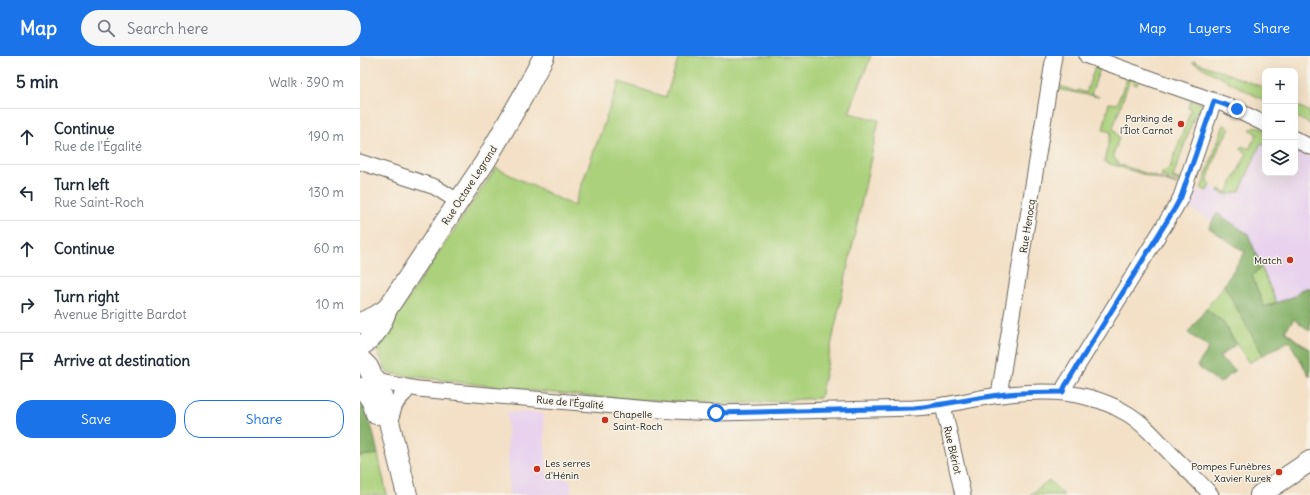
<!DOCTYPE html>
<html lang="en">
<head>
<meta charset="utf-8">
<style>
	:root { --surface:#fff; --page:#f6f6f7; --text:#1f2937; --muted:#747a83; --line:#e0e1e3; --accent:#1a73e8 }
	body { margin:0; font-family:Delius,sans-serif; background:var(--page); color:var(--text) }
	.controls { position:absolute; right:12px; top:12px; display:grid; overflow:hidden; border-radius:8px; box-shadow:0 4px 16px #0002 }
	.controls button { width:36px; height:36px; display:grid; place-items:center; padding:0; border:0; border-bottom:1px solid var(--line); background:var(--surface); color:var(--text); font:20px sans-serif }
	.stop { position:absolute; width:12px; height:12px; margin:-9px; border:3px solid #1a73e8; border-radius:50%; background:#fff }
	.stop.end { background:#1a73e8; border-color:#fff; box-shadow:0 1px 4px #0008 }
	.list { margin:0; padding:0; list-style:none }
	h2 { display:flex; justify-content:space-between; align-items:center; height:52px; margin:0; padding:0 16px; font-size:17px }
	h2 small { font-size:13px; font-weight:400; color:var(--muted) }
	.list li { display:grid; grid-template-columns:26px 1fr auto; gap:12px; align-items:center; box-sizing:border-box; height:56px; padding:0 16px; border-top:1px solid var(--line) }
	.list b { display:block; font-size:15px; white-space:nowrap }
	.list p { margin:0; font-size:13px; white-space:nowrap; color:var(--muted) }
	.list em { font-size:13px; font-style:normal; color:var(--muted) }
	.actions { display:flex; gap:8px; padding:12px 16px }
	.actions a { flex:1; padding:9px 0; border:1px solid var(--accent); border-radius:16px; text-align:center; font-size:14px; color:var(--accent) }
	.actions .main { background:var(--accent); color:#fff }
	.icon { flex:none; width:22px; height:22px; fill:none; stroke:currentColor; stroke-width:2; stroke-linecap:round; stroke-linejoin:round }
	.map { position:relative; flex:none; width:950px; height:439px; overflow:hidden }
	header { display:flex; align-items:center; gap:24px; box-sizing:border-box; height:56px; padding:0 20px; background:var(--accent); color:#fff }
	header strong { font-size:19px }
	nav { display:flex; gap:22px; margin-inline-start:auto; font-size:14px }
	.search { width:280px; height:36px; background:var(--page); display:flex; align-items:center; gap:10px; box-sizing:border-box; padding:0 14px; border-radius:22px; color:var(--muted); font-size:15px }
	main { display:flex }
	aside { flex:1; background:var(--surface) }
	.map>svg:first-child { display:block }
	.built { fill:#e8d2ee }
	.green { fill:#abd17c; stroke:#64764c }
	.forest { fill:#88b36c; stroke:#526844 }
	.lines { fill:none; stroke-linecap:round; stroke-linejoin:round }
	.minor-casing { stroke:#676158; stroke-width:17 }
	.major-casing { stroke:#676158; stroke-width:22 }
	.minor { stroke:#fff; stroke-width:15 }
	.major { stroke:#fff; stroke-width:20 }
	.route { stroke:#1a73e8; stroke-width:5 }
	.poi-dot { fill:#c8321e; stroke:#f7f3e8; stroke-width:1.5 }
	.labels { text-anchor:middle; stroke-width:3; stroke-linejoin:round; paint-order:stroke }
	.poi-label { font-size:10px; fill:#1c1c1c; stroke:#f7f3e8; text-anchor:end }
	.street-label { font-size:10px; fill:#1c1c1c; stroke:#f7f3e8 }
</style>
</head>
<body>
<header>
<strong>Map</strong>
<div class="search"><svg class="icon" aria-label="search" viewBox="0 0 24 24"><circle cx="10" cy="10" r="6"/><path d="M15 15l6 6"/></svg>Search here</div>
<nav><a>Map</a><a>Layers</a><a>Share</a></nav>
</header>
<main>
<aside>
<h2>5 min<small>Walk · 390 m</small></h2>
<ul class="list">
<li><svg class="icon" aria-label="ahead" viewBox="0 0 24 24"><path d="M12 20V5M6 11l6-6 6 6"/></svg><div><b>Continue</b><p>Rue de l'Égalité</p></div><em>190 m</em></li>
<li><svg class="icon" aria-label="left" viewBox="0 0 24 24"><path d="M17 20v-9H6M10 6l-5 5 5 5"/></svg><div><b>Turn left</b><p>Rue Saint-Roch</p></div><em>130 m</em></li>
<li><svg class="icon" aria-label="ahead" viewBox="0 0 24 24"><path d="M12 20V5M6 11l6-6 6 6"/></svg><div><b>Continue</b></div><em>60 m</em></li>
<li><svg class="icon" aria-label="right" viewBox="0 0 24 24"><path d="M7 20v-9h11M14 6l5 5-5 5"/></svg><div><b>Turn right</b><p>Avenue Brigitte Bardot</p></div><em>10 m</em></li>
<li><svg class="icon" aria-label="arrive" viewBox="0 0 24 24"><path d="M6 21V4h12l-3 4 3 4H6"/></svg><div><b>Arrive at destination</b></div></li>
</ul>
<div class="actions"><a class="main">Save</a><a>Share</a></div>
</aside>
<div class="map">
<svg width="950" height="439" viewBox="0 0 950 439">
	<rect width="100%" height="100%" fill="#f7f3e8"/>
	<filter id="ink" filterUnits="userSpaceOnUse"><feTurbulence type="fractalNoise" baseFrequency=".025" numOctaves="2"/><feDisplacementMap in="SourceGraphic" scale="8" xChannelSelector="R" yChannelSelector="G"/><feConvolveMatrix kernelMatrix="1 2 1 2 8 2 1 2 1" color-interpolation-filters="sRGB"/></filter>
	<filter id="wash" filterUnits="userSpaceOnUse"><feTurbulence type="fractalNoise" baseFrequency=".012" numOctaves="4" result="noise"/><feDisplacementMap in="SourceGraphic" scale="16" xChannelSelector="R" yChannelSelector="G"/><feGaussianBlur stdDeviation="0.9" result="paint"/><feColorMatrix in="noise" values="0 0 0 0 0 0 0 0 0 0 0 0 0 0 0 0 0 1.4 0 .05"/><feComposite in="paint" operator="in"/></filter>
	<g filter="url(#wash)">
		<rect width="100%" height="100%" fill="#f3e0c6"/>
		<!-- built -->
		<g class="built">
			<path d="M901,87L905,89V117H935V94L950,102V231L946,232L936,237L935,240L904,251L892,220L901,210L858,157L853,166L826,150L830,134L844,138L849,130L865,138L881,133Z"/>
			<path d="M147,356L183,357L187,419L211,424V439H149Z"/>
		</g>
		<!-- green -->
		<g class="green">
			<path d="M319,0H511L489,57L519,64L460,342C434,343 407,347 381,347C262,348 144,332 27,317L16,290L136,112L214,150L259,26L306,41Z"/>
			<path d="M833,5L905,32V45L832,6Z"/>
			<path d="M735,11L740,12L731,38L739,41L696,33V30H700L717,36L718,34L726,37Z"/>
			<path d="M759,17C765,16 776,20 778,25L777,29L774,28L770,23L753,72L759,82L753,99L758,108L817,128V129L744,106L751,76L743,74L749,47L757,48L767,22L758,19Z"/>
			<path d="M831,44L845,49V57L836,55L813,121L821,124L820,126L801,120L803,116L810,112L831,53L828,52Z"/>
			<path d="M935,48L950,56V68L935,60Z"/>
			<path d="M864,69L870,72L859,91L847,125L851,127L847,135L841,133Z"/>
			<path d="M895,70L905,74V89L901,87L880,135L867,139L858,135L859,133L867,137L887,97L880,93L882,90L889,93L897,78L890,74Z"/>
			<path d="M901,210L916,246L904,251L892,220Z"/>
			<path d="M864,229L903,299L889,307L862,265L846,253Z"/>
			<path d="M18,398L27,439H0V400Z"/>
			<path d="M689,424L704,439H670Z"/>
		</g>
		<!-- forest -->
		<g class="forest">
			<path d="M857,157L888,178L901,210L892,220L904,251L935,240L940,234L950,231V275L934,263L925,275L941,288L950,293V321L929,285L903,299L864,229L885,196L849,172Z"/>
			<path d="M846,253L862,265L876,288L859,301L875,314L860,327L837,310L849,292L828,277Z"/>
			<path d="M0,341H2L13,376L18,398L0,400Z"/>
		</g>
	</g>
	<g filter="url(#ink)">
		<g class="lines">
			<defs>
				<g id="minor">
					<path d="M727,0L866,49L905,68"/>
					<path d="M935,83L950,91"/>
					<path d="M0,106L75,131L99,146"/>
					<path d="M12,318L21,326L58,333L313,355L356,357L554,352C564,351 574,351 584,349C603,346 622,341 641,339C685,333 729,334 768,358C786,369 800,387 815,402C827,414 840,426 851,439"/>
					<path d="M703,336L705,330L815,152L821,141L854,45"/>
					<path d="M639,339L694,0"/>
					<path d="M583,349L603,439"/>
					<path d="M31,367C31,355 35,345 45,337"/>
				</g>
				<g id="major">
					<path d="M0,267L14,261L27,253"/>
					<path d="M0,290C15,283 22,267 27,253L125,106L163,40L184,0"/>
					<path d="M0,303L8,311L24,345L47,439"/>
					<path d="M0,332C10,338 13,347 16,358"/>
					<path d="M900,439L950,405"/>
				</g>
			</defs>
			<!-- minor casing -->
			<use href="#minor" class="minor-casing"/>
			<!-- major casing -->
			<use href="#major" class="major-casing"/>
			<!-- minor -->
			<use href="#minor" class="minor"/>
			<!-- major -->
			<use href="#major" class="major"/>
		</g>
	</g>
	<g class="lines" filter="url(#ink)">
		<!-- route -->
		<path class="route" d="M356,357L554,352C582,349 610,343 639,339C660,336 682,336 703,336L705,330L815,152L821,141L854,45L877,53"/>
	</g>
	<!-- markers -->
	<g class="poi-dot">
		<circle cx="821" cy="68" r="4"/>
		<circle cx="930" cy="204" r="4"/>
		<circle cx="245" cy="364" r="4"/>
		<circle cx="177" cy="413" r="4"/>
		<circle cx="919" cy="416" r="4"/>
	</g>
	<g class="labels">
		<!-- poi labels -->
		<g class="poi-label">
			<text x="813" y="66">Parking de<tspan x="813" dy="12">l'Îlot Carnot</tspan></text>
			<text x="922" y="208">Match</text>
			<text x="253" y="362" text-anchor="start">Chapelle<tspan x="253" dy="12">Saint-Roch</tspan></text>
			<text x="185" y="411" text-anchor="start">Les serres<tspan x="185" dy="12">d'Hénin</tspan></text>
			<text x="911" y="414">Pompes Funèbres<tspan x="911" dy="12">Xavier Kurek</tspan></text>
		</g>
		<!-- street labels -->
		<g class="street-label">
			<text transform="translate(109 129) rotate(-57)" y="4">Rue Octave Legrand</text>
			<text transform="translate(667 170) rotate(-81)" y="4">Rue Henocq</text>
			<text transform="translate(210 346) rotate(5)" y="4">Rue de l'Égalité</text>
			<text transform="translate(593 394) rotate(77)" y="4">Rue Blériot</text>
		</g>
	</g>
</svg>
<div class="controls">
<button>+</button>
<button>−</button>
<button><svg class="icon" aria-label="layers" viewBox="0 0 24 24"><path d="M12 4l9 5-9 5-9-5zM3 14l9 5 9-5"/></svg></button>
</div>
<div class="stop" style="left:356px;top:357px"></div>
<div class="stop end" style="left:877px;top:53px"></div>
</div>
</main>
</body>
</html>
